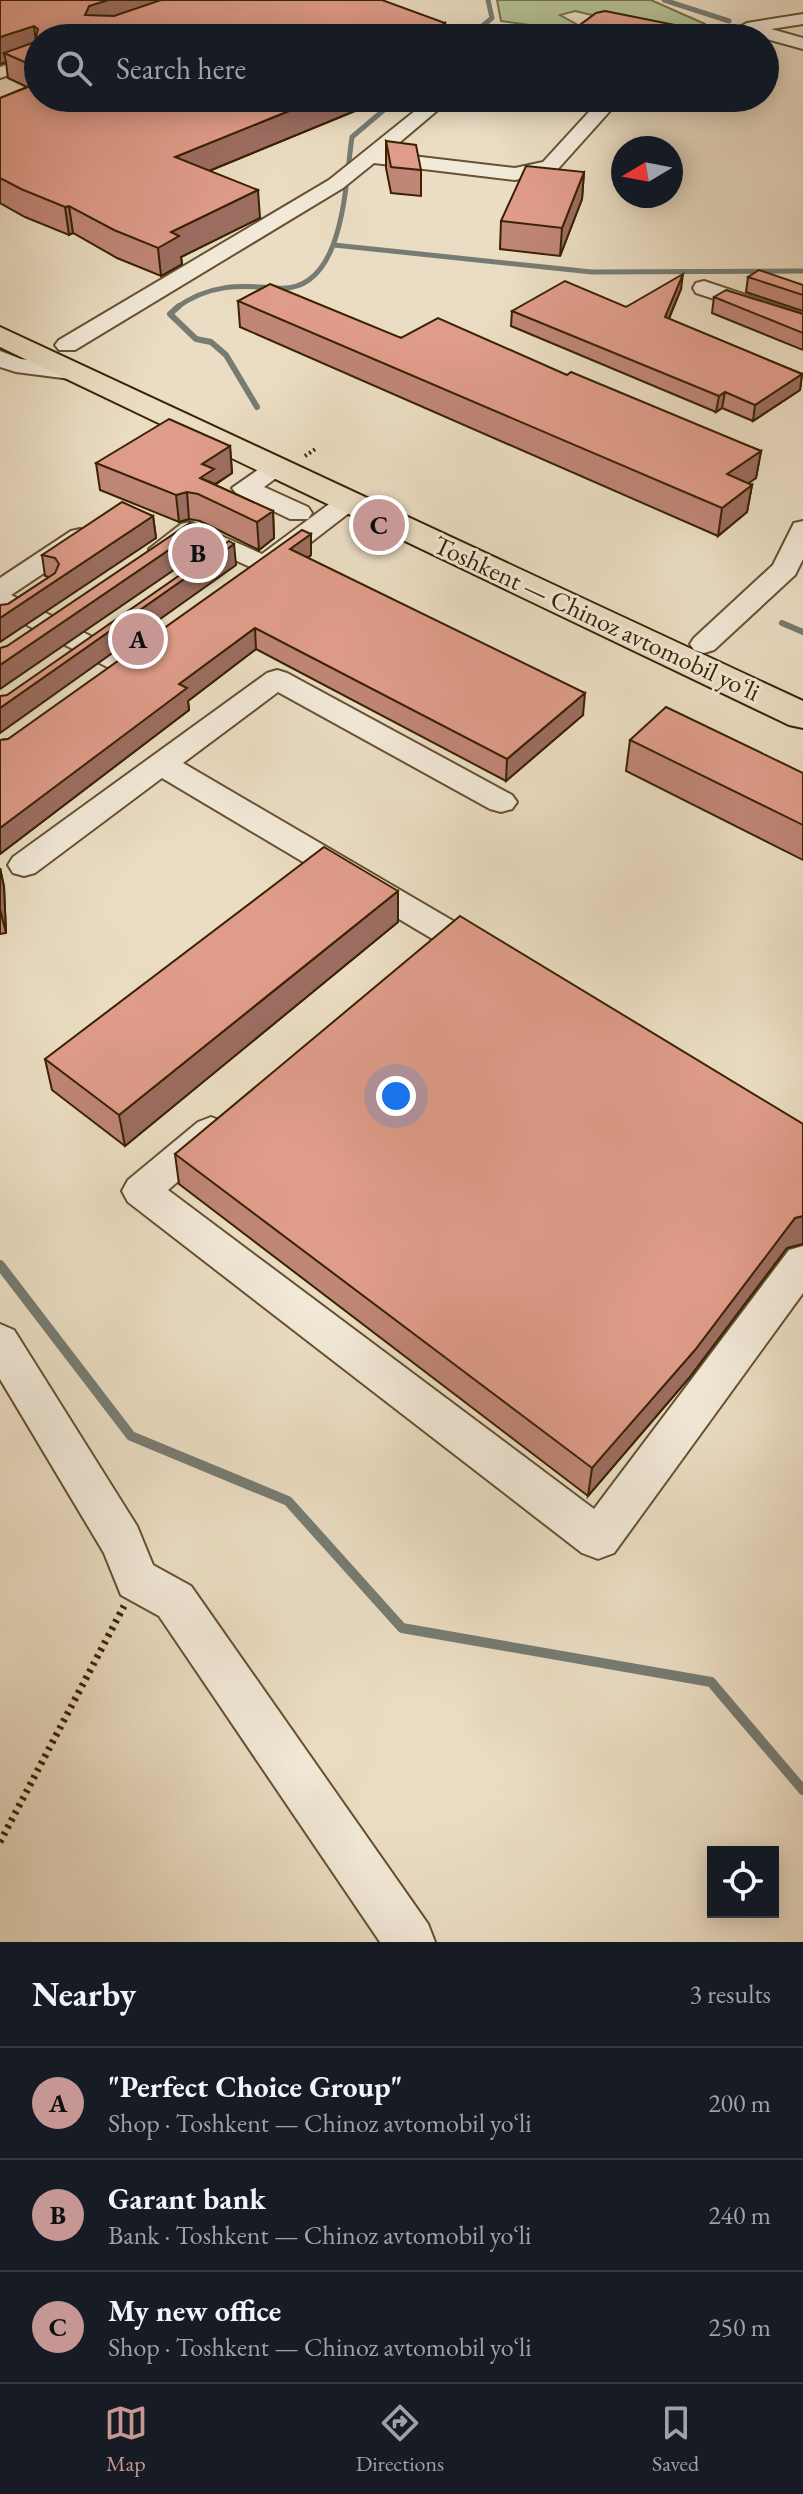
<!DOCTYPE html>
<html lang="en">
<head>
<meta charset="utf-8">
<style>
	:root { --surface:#171b24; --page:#242831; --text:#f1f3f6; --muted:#9ea1a6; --line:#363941; --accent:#c59692 }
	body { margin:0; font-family:"EB Garamond",serif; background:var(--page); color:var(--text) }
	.controls { position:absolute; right:24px; bottom:24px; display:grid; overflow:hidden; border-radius:0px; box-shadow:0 4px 20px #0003 }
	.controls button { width:72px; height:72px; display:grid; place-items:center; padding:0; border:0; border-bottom:2px solid var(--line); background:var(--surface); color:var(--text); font:40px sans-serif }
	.compass { position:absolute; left:611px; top:136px; width:72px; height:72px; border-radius:50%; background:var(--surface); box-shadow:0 4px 20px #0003; rotate:260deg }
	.you { position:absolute; left:396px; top:1096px; width:28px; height:28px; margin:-20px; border:6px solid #fff; border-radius:50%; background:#1a73e8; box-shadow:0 0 0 12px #1a73e833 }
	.badge { display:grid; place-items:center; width:52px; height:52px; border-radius:50%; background:var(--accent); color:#111; font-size:26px; font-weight:700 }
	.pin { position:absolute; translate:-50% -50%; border:4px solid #fff; box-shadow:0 2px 8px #0006 }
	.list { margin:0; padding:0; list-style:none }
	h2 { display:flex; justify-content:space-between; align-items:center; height:104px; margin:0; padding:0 32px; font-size:34px }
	h2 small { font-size:26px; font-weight:400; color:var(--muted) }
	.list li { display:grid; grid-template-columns:52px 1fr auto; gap:24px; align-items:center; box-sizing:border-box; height:112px; padding:0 32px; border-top:2px solid var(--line) }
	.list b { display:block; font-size:30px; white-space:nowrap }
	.list p { margin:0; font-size:26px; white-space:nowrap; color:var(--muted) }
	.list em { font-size:26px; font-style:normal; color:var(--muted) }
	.icon { flex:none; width:44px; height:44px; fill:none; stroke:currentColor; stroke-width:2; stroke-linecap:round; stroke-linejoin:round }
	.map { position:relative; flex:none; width:803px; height:1942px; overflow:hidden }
	.search { position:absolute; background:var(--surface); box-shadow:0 4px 20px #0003; left:24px; right:24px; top:24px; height:88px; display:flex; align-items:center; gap:20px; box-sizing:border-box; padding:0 28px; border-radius:44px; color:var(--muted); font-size:30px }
	.sheet { height:440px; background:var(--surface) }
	nav { display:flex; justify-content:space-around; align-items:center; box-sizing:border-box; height:112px; border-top:2px solid var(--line); background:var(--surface); font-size:22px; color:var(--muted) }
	nav a { display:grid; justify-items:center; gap:4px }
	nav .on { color:var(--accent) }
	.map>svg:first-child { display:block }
	.green { fill:#b5c296; stroke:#77724b; stroke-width:2 }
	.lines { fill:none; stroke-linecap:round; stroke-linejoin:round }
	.stream-far2 { stroke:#767c73; stroke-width:5 }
	.stream-far1 { stroke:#767c73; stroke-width:6 }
	.stream { stroke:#767c73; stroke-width:10 }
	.minor-casing { stroke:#665131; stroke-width:4 }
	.highway-casing { stroke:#392200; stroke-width:4 }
	.path-far2 { stroke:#392200; stroke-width:3; stroke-dasharray:1 2; stroke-linecap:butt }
	.path-far1 { stroke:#392200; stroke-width:4; stroke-dasharray:2 3; stroke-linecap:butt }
	.path { stroke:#392200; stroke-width:7; stroke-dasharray:3 5; stroke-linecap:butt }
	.minor { fill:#f2e9d8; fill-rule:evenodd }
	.highway { fill:#ebddc3; fill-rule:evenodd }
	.wall { fill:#c08677; stroke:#392200; stroke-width:2 }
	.shaded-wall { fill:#9c6d61; stroke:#392200; stroke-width:2 }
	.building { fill:#df9c8a; stroke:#392200; stroke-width:2 }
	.labels { text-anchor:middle; stroke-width:6; stroke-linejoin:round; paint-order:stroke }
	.far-street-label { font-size:26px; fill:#392200; stroke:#f2e9d8 }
</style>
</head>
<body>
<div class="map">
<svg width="803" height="1942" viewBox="0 0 803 1942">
	<rect width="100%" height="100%" fill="#ebddc3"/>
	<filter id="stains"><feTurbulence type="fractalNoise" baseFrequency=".0025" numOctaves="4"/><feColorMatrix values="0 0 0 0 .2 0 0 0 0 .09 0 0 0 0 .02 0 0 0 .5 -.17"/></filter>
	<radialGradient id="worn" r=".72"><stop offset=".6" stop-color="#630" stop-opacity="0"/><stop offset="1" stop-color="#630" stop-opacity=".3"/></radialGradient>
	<!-- green -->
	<path class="green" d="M497,0H651L705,24V30L689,38L575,11L560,15L578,25L573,31L501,21Z"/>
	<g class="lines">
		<!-- stream-far2 -->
		<g class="stream-far2">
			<path d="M664,0L729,21"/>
			<path d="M468,38L492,18L488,0"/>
			<path d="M334,245L592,272L803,271"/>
			<path d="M176,308C209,284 238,285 277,288C345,294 345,183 352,137L398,98"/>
		</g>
		<!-- stream-far1 -->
		<g class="stream-far1">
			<path d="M179,306L170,314L196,339L211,342L226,355L257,407"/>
			<path d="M782,623L803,632"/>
		</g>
		<!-- stream -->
		<path class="stream" d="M0,1265L131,1436L288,1501L402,1628L711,1682L803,1790"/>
		<defs>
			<g id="minor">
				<path d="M803,14V24L771,29L803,38V49L741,32L738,28L747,23Z"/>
				<path d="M38,54V65L0,78V67Z"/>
				<path d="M431,98H452L387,153L515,168L543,162L598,102L597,98H615L617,103L557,170L515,180L374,163L343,188L75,350H59L55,345L59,340L329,180Z"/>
				<path d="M704,281L803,314V328L696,293L693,288L696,283Z"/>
				<path d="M0,351L21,359L78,366L86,368L90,373L86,378L78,380L16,372L0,367Z"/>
				<path d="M278,459L287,462L291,467L264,487L308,507L312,513L308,519H290L236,493L232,488L269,462Z"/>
				<path d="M349,493L358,496L362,501L358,506L279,567L264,573L192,541C178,550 169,559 153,555L149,549L181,524L190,522L262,554L340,496Z"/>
				<path d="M803,521V559L795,575L714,650L704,653L694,650L690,644L694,638L773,565L794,523Z"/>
				<path d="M80,529L89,531L93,537L89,543L11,595L133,658L137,664L133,670L123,673L113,670L0,611V578L71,531Z"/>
				<path d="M277,670L287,673L512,795L517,802L512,809L501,812L490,809L278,692L183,763L460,925L465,933L460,941L448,945L436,941L162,778L35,873L24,876L13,873L8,865L13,857L267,673Z"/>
				<path d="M211,1117L224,1122L229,1132L224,1142L168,1190L594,1509L789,1250L803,1246V1293L614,1553L598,1559L582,1553L128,1202L122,1191L128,1180L198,1122Z"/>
				<path d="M0,1324L14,1330L137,1526L153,1565L191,1586L428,1924L435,1942H380L159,1616L121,1595L104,1553L0,1379Z"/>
			</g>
			<path id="highway" d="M0,327L803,701V728L789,725L0,347Z"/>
		</defs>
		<!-- minor casing -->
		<use href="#minor" class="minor-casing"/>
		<!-- highway casing -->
		<use href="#highway" class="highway-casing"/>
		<!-- path-far2 -->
		<path class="path-far2" d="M722,38L726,31L731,30"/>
		<!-- path-far1 -->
		<path class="path-far1" d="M305,456L317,448"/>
		<!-- path -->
		<path class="path" d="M0,1842L124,1606"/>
		<!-- minor -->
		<use href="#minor" class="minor"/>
		<!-- highway -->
		<use href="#highway" class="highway"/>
	</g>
	<!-- wall -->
	<g class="wall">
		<path d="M0,0H382L38,38V98H376L362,108L209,171L260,218L181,257L182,264L161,276L117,258L73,233L69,235L25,217L0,203V98L27,87L8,78L6,62L0,64Z"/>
		<path d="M573,30L710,32L709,38H573Z"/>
		<path d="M386,141L421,170V196L391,193L386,168Z"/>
		<path d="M584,172L582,199L560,256L500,249L501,221Z"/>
		<path d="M748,277L803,285V311L746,292Z"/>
		<path d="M681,289L669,319L802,374L800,390L753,421L722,408L716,412L511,326L512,311L626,307Z"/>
		<path d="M714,297L803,314V350L712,313Z"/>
		<path d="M238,301L567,375L761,451L756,478L748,483L752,485L747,512L718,536L240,327Z"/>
		<path d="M230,446L232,473L215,485L273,511L274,538L259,550L200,521L189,519L179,522L100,490L96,463Z"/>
		<path d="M153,516L156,538L8,604L49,577L45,576L42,555Z"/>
		<path d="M311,555L308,558L583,715L506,781L256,649L188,701L189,710L0,854V740L8,739Z"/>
		<path d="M630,740L803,773V860L626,771Z"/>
		<path d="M0,868L4,887L6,933L0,934Z"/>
		<path d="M398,922L125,1146L52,1090L45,1059Z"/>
		<path d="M175,1154L787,1248L689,1378L588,1496L179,1184Z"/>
	</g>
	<!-- shaded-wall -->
	<g class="shaded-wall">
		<path d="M108,0H182L89,38L85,15L89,6Z"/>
		<path d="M445,23V38H424Z"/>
		<path d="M34,26L37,51L4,53L6,62L0,64V37Z"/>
		<path d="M321,98H376L362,108L177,184L175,157Z"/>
		<path d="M584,172L582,199L560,256L562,228Z"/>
		<path d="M258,190L260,218L181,257L182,264L161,276L158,248L171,232Z"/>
		<path d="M69,206L73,233L69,235L65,207Z"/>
		<path d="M683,274L681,289L663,332L665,317Z"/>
		<path d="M802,374L800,390L753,421L755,405Z"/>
		<path d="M725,392L722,408L716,412L719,396Z"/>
		<path d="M230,446L232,473L215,484L200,478L202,464Z"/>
		<path d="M761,451L756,478L722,502L727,474Z"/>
		<path d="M752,485L747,512L718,536L722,508Z"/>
		<path d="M187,492L189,519L179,522L176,495Z"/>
		<path d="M273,511L274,538L259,550L257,522Z"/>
		<path d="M153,516L156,538L0,642V618Z"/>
		<path d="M201,528L203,550L0,689V665Z"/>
		<path d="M311,534V555L291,570L290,549Z"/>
		<path d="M234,544L236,565L0,733V708Z"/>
		<path d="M255,628L256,649L188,701L189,710L0,854V828L179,684Z"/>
		<path d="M585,693L583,715L506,781L507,759Z"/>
		<path d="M0,868L4,887L6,933L0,909Z"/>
		<path d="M398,891V922L125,1146L119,1115Z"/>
		<path d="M803,1216V1244L787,1248L689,1378L588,1496L592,1468L795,1218Z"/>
	</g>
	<!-- building -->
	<g class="building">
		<path d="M0,0H108L89,6L85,15L114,16L161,0H382L445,23L424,38H38V68L4,53L35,42L38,29L34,26L0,37Z"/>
		<path d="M605,11L710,32L703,38H611L573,30L596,13Z"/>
		<path d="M38,83V98H321L175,157L258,190L171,232L179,236L158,248L114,230L69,206L65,207L21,189L0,178V98Z"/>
		<path d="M386,141L416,145L421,170L391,167Z"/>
		<path d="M526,166L584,172L562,228L501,221Z"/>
		<path d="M759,270L803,285V295L748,277Z"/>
		<path d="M683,274L665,317L802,374L755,405L725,392L719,396L512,311L565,281L626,307Z"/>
		<path d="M270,284L401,338L438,318L567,375L571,372L761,451L727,474L752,485L722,508L238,301Z"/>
		<path d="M726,290L803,314V333L714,297Z"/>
		<path d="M169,419L230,446L202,464L214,469L200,478L273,511L257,522L198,494L187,492L176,495L96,463Z"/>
		<path d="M122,502L153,516L0,618V605L8,604L55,573L59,564L55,558L42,555Z"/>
		<path d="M190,523L201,528L0,665V648L7,646Z"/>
		<path d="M302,530L311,534L290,549L585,693L507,759L255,628L179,684L187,688L0,828V740L8,739Z"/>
		<path d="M229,541L234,544L0,708V696L7,695Z"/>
		<path d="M666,707L803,773V825L630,740Z"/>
		<path d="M324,847L398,891L119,1115L45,1059Z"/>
		<path d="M460,916L803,1124V1216L795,1218L695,1350L592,1468L175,1154Z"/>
	</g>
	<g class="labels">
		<!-- far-street labels -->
		<g class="far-street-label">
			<text transform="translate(597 618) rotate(25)" y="9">Toshkent — Chinoz avtomobil yoʻli</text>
		</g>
	</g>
	<rect width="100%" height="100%" filter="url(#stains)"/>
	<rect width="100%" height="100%" fill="url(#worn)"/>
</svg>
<div class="controls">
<button><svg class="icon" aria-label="locate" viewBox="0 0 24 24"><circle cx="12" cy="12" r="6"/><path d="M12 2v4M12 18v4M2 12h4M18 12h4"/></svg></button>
</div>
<svg class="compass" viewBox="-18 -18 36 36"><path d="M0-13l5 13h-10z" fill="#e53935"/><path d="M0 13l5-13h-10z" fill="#9ea1a6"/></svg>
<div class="you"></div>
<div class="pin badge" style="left:138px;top:639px">A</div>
<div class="pin badge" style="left:198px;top:553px">B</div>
<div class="pin badge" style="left:379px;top:525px">C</div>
<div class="search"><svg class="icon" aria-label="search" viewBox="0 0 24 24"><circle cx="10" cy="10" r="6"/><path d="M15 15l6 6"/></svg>Search here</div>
</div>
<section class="sheet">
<h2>Nearby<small>3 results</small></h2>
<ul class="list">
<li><span class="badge">A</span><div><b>&quot;Perfect Choice Group&quot;</b><p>Shop · Toshkent — Chinoz avtomobil yoʻli</p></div><em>200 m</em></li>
<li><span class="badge">B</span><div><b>Garant bank</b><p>Bank · Toshkent — Chinoz avtomobil yoʻli</p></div><em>240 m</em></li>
<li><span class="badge">C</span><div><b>My new office</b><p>Shop · Toshkent — Chinoz avtomobil yoʻli</p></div><em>250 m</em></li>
</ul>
</section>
<nav>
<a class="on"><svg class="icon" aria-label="map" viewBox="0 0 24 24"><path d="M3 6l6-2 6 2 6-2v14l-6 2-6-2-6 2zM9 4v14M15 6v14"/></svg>Map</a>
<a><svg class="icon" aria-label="directions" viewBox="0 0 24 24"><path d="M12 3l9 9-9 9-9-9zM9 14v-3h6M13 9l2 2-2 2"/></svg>Directions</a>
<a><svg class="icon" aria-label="saved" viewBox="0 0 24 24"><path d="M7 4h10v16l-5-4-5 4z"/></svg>Saved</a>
</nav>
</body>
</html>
